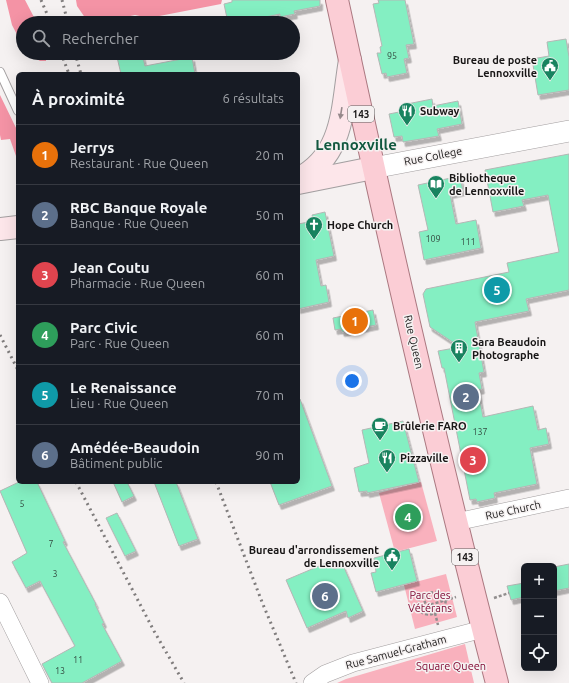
<!DOCTYPE html>
<html lang="fr">
<head>
<meta charset="utf-8">
<style>
	:root { --surface:#171b24; --page:#242831; --text:#f1f3f6; --muted:#9ea1a6; --line:#363941; --accent:#18835f }
	body { margin:0; font-family:Ubuntu,sans-serif; background:var(--page); color:var(--text) }
	.controls { position:absolute; right:12px; bottom:12px; display:grid; overflow:hidden; border-radius:6px; box-shadow:0 4px 16px #0002 }
	.controls button { width:36px; height:36px; display:grid; place-items:center; padding:0; border:0; border-bottom:1px solid var(--line); background:var(--surface); color:var(--text); font:20px sans-serif }
	.you { position:absolute; left:352px; top:381px; width:14px; height:14px; margin:-10px; border:3px solid #fff; border-radius:50%; background:#1a73e8; box-shadow:0 0 0 6px #1a73e833 }
	.badge { display:grid; place-items:center; width:26px; height:26px; border-radius:50%; background:var(--accent); color:#fff; font-size:13px; font-weight:700 }
	.pin { position:absolute; translate:-50% -50%; border:2px solid #fff; box-shadow:0 1px 4px #0006 }
	.list { margin:0; padding:0; list-style:none }
	h2 { display:flex; justify-content:space-between; align-items:center; height:52px; margin:0; padding:0 16px; font-size:17px }
	h2 small { font-size:13px; font-weight:400; color:var(--muted) }
	.list li { display:grid; grid-template-columns:26px 1fr auto; gap:12px; align-items:center; box-sizing:border-box; height:60px; padding:0 16px; border-top:1px solid var(--line) }
	.list b { display:block; font-size:15px; white-space:nowrap }
	.list p { margin:0; font-size:13px; white-space:nowrap; color:var(--muted) }
	.list em { font-size:13px; font-style:normal; color:var(--muted) }
	.icon { flex:none; width:22px; height:22px; fill:none; stroke:currentColor; stroke-width:2; stroke-linecap:round; stroke-linejoin:round }
	.map { position:relative; flex:none; width:569px; height:683px; overflow:hidden }
	.search { position:absolute; background:var(--surface); box-shadow:0 4px 16px #0002; left:16px; top:16px; width:284px; height:44px; display:flex; align-items:center; gap:10px; box-sizing:border-box; padding:0 14px; border-radius:22px; color:var(--muted); font-size:15px }
	.panel { position:absolute; background:var(--surface); box-shadow:0 4px 16px #0002; left:16px; top:72px; width:284px; height:412px; border-radius:6px }
	.map>svg:first-child { display:block }
	.green { fill:#f9b1bd }
	.forest { fill:#f493a5 }
	.building { fill:#84efc2; stroke:#b4b7b5; filter:url(#shadow) }
	.lines { fill:none; stroke-linecap:round; stroke-linejoin:round }
	.service-casing { stroke:#a39fa0; stroke-width:10 }
	.minor-casing { stroke:#a39fa0; stroke-width:18 }
	.tertiary-casing { stroke:#a39fa0; stroke-width:22 }
	.secondary-casing { stroke:#a39fa0; stroke-width:24 }
	.primary-casing { stroke:#ab7880; stroke-width:24 }
	.path { stroke:#918e8e; stroke-width:2.5; stroke-dasharray:3 2; stroke-linecap:butt }
	.service { stroke:#fff; stroke-width:8 }
	.minor { stroke:#fff; stroke-width:17 }
	.tertiary { stroke:#fff; stroke-width:21 }
	.secondary { stroke:#fde6ea; stroke-width:22 }
	.primary { stroke:#fbcdd5; stroke-width:22 }
	.rail { stroke:#7f7c7c; stroke-width:3; stroke-dasharray:2 4; stroke-linecap:butt }
	.oneway { fill:#96898b }
	.labels { text-anchor:middle; stroke-width:3; stroke-linejoin:round; paint-order:stroke }
	.number-label { font-size:9px; fill:#344d42 }
	.shield { fill:#f5f1f1; stroke:#5b5858; stroke-width:1 }
	.shield-label { font-size:10px; font-weight:bold; fill:#191717 }
	.poi-label { font-size:11px; font-weight:bold; fill:#191717; stroke:#f5f1f1; text-anchor:start }
	.street-label { font-size:11px; fill:#191717; stroke:#f5f1f1 }
	.park-label { font-size:11px; fill:#830f38; stroke:#f5f1f1 }
	.district-label { font-size:15px; font-weight:bold; fill:#11583f; stroke:#f5f1f1 }
</style>
</head>
<body>
<div class="map">
<svg width="569" height="683" viewBox="0 0 569 683">
	<defs>
		<filter id="shadow"><feDropShadow dx="2.5" dy="4.5" stdDeviation="0" flood-color="#0004"/></filter>
	</defs>
	<rect width="100%" height="100%" fill="#f5f1f1"/>
	<!-- green -->
	<g class="green">
		<path d="M421,482L437,541L395,552L379,493Z"/>
		<path d="M446,574L457,617L415,629L404,585Z"/>
		<path d="M465,644L474,683H337L346,679Z"/>
	</g>
	<!-- forest -->
	<g class="forest">
		<path d="M6,0H25L37,23H23V46L12,25Z"/>
		<path d="M76,0H222L221,4L149,18L135,15L98,23L88,22L77,6Z"/>
		<path d="M27,53H46V61H40Z"/>
		<path d="M0,95L18,132V155L16,156L10,139L1,140L0,135Z"/>
	</g>
	<!-- building -->
	<g class="building">
		<path d="M232,0H320V6L294,11L295,14L280,17V14L251,20V23H228L224,4L232,2Z"/>
		<path d="M378,0H405L414,44L406,45L409,58L404,59L407,73L387,77L386,73L382,74L377,53H381L380,47L382,46L373,4L379,3Z"/>
		<path d="M566,39L569,57V90L538,95L532,59L549,56L547,42Z"/>
		<path d="M116,53H142L145,66L192,57L195,74H121Z"/>
		<path d="M432,99L433,106L458,101L462,124L437,129L439,136L403,142L402,136L394,137L389,114L409,110L407,104Z"/>
		<path d="M569,154V290L526,299L529,311L475,322L484,372L479,373L482,389L478,390L483,417L533,406L538,430L546,428L549,444L530,448L537,484L494,493L495,498L477,502L476,499L470,500L444,368H442L438,351L460,347L430,327L423,294L426,289L509,272L507,263L559,252L548,195L522,200L524,206L493,212L485,170Z"/>
		<path d="M460,176L463,191L450,194L456,224L476,220L481,248L424,260L419,232L428,230L418,185Z"/>
		<path d="M325,212L334,256L316,260L321,286L326,285L329,302L298,309V224L314,221L312,215Z"/>
		<path d="M373,310L376,325L342,332L341,329L335,330L333,318Z"/>
		<path d="M298,399H300L332,486L279,505L270,482H298Z"/>
		<path d="M403,421L419,482L367,493V491L359,492L354,468L369,463L362,430Z"/>
		<path d="M19,482H37L65,541L63,542L96,604H95L104,623L102,624L122,661L82,683H52L42,664L75,646L40,581L26,588L12,562L27,553L0,491Z"/>
		<path d="M113,482H127L134,496L122,502Z"/>
		<path d="M154,482H176L198,539L179,546Z"/>
		<path d="M117,513L136,551L125,556L106,518Z"/>
		<path d="M409,549L417,581L376,592L371,573L376,572L374,558Z"/>
		<path d="M331,561L334,569L343,565L363,611L348,618L346,611L307,628L286,580Z"/>
		<path d="M569,564V588L554,591V567Z"/>
		<path d="M524,583V597L511,600L507,586Z"/>
	</g>
	<g class="lines">
		<defs>
			<path id="service" d="M0,72L18,111"/>
			<g id="minor">
				<path d="M456,522L569,498"/>
				<path d="M0,602L40,683"/>
				<path d="M312,683L325,674L353,663L483,629"/>
			</g>
			<path id="tertiary" d="M373,168L569,131"/>
			<g id="secondary">
				<path d="M298,179C345,155 342,107 350,60"/>
				<path d="M298,183L373,168"/>
				<path d="M0,229L18,227"/>
			</g>
			<path id="primary" d="M337,0C386,228 438,457 497,683"/>
		</defs>
		<!-- service casing -->
		<use href="#service" class="service-casing"/>
		<!-- minor casing -->
		<use href="#minor" class="minor-casing"/>
		<!-- tertiary casing -->
		<use href="#tertiary" class="tertiary-casing"/>
		<!-- secondary casing -->
		<use href="#secondary" class="secondary-casing"/>
		<!-- primary casing -->
		<use href="#primary" class="primary-casing"/>
		<!-- path -->
		<g class="path">
			<path d="M435,592C444,592 448,599 444,608C436,614 424,619 418,608L419,598L428,593Z"/>
			<path d="M423,596L429,615"/>
			<path d="M494,598L509,593"/>
			<path d="M426,606L456,597"/>
			<path d="M435,613L438,625"/>
		</g>
		<!-- service -->
		<use href="#service" class="service"/>
		<!-- minor -->
		<use href="#minor" class="minor"/>
		<!-- tertiary -->
		<use href="#tertiary" class="tertiary"/>
		<!-- secondary -->
		<use href="#secondary" class="secondary"/>
		<!-- primary -->
		<use href="#primary" class="primary"/>
		<!-- rail -->
		<g class="rail">
			<path d="M41,0L51,23"/>
			<path d="M62,0L68,23"/>
			<path d="M61,53L69,74"/>
			<path d="M75,53L81,74"/>
			<path d="M0,335L18,370"/>
			<path d="M76,482L154,631L184,683"/>
			<path d="M216,482L262,602L296,683"/>
		</g>
	</g>
	<!-- one-way arrows -->
	<defs><path id="oneway-solid" d="M-6-.8H1V-3.2L6.5 0L1 3.2V.8H-6Z"/></defs>
	<use class="oneway" href="#oneway-solid" transform="translate(341 113) rotate(99)"/>
	<!-- icons -->
	<defs>
		<symbol id="civic-pin" viewBox="-11 -11 22 30"><path d="M0 17L-7.5 6A9.5 9.5 0 1 1 7.5 6Z" fill="#18835f" stroke="#f5f1f1"/><path d="M-.6-6.5H3V-4.5H.6V-3L4-1V1h2V6H-6V1h2V-1L-.6-3ZM-1.2 2.5V6h2.4V2.5Z" fill="#fff"/></symbol>
		<symbol id="restaurant-pin" viewBox="-11 -11 22 30"><path d="M0 17L-7.5 6A9.5 9.5 0 1 1 7.5 6Z" fill="#18835f" stroke="#f5f1f1"/><path d="M-5-6h1v4h1v-4h1v4h1v-4h1v5L-1.5 .5V6h-2V.5L-5-1ZM5-6V6H3V1.5H1.5Q1.5-4 5-6Z" fill="#fff"/></symbol>
		<symbol id="library-pin" viewBox="-11 -11 22 30"><path d="M0 17L-7.5 6A9.5 9.5 0 1 1 7.5 6Z" fill="#18835f" stroke="#f5f1f1"/><path d="M-6-4Q-3-5.5-.7-3.5V5Q-3 3-6 4ZM6-4Q3-5.5 .7-3.5V5Q3 3 6 4Z" fill="#fff"/></symbol>
		<symbol id="church-pin" viewBox="-11 -11 22 30"><path d="M0 17L-7.5 6A9.5 9.5 0 1 1 7.5 6Z" fill="#18835f" stroke="#f5f1f1"/><path d="M-1.2-6h2.4v3.5h3.3v2.4h-3.3V6h-2.4V-.1h-3.3v-2.4h3.3Z" fill="#fff"/></symbol>
		<symbol id="building-pin" viewBox="-11 -11 22 30"><path d="M0 17L-7.5 6A9.5 9.5 0 1 1 7.5 6Z" fill="#18835f" stroke="#f5f1f1"/><path d="M-4-6H4V6H1V3H-1V6H-4ZM-2.5-4.3h1.7v1.8h-1.7ZM.8-4.3h1.7v1.8H.8ZM-2.5-1h1.7V.8h-1.7ZM.8-1h1.7V.8H.8Z" fill="#fff"/></symbol>
		<symbol id="cafe-pin" viewBox="-11 -11 22 30"><path d="M0 17L-7.5 6A9.5 9.5 0 1 1 7.5 6Z" fill="#18835f" stroke="#f5f1f1"/><path d="M-5.5-4.5H6V0H3Q3 3.5 0 3.5H-2.5Q-5.5 3.5-5.5 0ZM3-3.2v2h1.7v-2ZM-6 4.5H4V6H-6Z" fill="#fff"/></symbol>
	</defs>
	<g fill-rule="evenodd">
		<use href="#civic-pin" x="540" y="56" width="20" height="27"/>
		<use href="#restaurant-pin" x="397" y="101" width="20" height="27"/>
		<use href="#library-pin" x="426" y="174" width="20" height="27"/>
		<use href="#church-pin" x="304" y="215" width="20" height="27"/>
		<use href="#building-pin" x="449" y="338" width="20" height="27"/>
		<use href="#cafe-pin" x="370" y="416" width="20" height="27"/>
		<use href="#restaurant-pin" x="377" y="448" width="20" height="27"/>
		<use href="#civic-pin" x="382" y="546" width="20" height="27"/>
	</g>
	<g class="labels">
		<!-- number labels -->
		<g class="number-label">
			<text x="392" y="59">95</text>
			<text x="433" y="242">109</text>
			<text x="468" y="245">111</text>
			<text x="480" y="435">137</text>
			<text x="22" y="507">5</text>
			<text x="51" y="547">7</text>
			<text x="55" y="577">3</text>
			<text x="78" y="663">11</text>
			<text x="60" y="674">13</text>
		</g>
		<!-- shield labels -->
		<g class="shield">
			<rect x="348" y="106" width="26" height="16" rx="3"/>
			<rect x="452" y="549" width="26" height="16" rx="3"/>
		</g>
		<g class="shield-label">
			<text x="361" y="118">143</text>
			<text x="465" y="561">143</text>
		</g>
		<!-- poi labels -->
		<g class="poi-label">
			<text x="537" y="64" text-anchor="end">Bureau de poste<tspan x="537" dy="13">Lennoxville</tspan></text>
			<text x="420" y="115">Subway</text>
			<text x="449" y="182">Bibliotheque<tspan x="449" dy="13">de Lennoxville</tspan></text>
			<text x="327" y="229">Hope Church</text>
			<text x="472" y="346">Sara Beaudoin<tspan x="472" dy="13">Photographe</tspan></text>
			<text x="393" y="430">Brûlerie FARO</text>
			<text x="400" y="462">Pizzaville</text>
			<text x="379" y="554" text-anchor="end">Bureau d'arrondissement<tspan x="379" dy="13">de Lennoxville</tspan></text>
		</g>
		<!-- street labels -->
		<g class="street-label">
			<text transform="translate(433 156) rotate(-11)" y="4">Rue College</text>
			<text transform="translate(414 342) rotate(77)" y="4">Rue Queen</text>
			<text transform="translate(513 510) rotate(-12)" y="4">Rue Church</text>
			<text transform="translate(396 652) rotate(-15)" y="4">Rue Samuel-Gratham</text>
		</g>
		<!-- park labels -->
		<g class="park-label">
			<text x="430" y="599">Parc des<tspan x="430" dy="13">Vétérans</tspan></text>
			<text x="451" y="670">Square Queen</text>
		</g>
		<!-- district labels -->
		<g class="district-label">
			<text x="356" y="150">Lennoxville</text>
		</g>
	</g>
</svg>
<div class="controls">
<button>+</button>
<button>−</button>
<button><svg class="icon" aria-label="locate" viewBox="0 0 24 24"><circle cx="12" cy="12" r="6"/><path d="M12 2v4M12 18v4M2 12h4M18 12h4"/></svg></button>
</div>
<div class="you"></div>
<div class="pin badge" style="left:355px;top:321px;background:#e8710a">1</div>
<div class="pin badge" style="left:466px;top:397px;background:#5c6f8a">2</div>
<div class="pin badge" style="left:473px;top:460px;background:#e0444e">3</div>
<div class="pin badge" style="left:408px;top:517px;background:#2e9e5b">4</div>
<div class="pin badge" style="left:497px;top:290px;background:#0f9aa8">5</div>
<div class="pin badge" style="left:325px;top:596px;background:#5c6f8a">6</div>
<div class="search"><svg class="icon" aria-label="search" viewBox="0 0 24 24"><circle cx="10" cy="10" r="6"/><path d="M15 15l6 6"/></svg>Rechercher</div>
<section class="panel">
<h2>À proximité<small>6 résultats</small></h2>
<ul class="list">
<li><span class="badge" style="background:#e8710a">1</span><div><b>Jerrys</b><p>Restaurant · Rue Queen</p></div><em>20 m</em></li>
<li><span class="badge" style="background:#5c6f8a">2</span><div><b>RBC Banque Royale</b><p>Banque · Rue Queen</p></div><em>50 m</em></li>
<li><span class="badge" style="background:#e0444e">3</span><div><b>Jean Coutu</b><p>Pharmacie · Rue Queen</p></div><em>60 m</em></li>
<li><span class="badge" style="background:#2e9e5b">4</span><div><b>Parc Civic</b><p>Parc · Rue Queen</p></div><em>60 m</em></li>
<li><span class="badge" style="background:#0f9aa8">5</span><div><b>Le Renaissance</b><p>Lieu · Rue Queen</p></div><em>70 m</em></li>
<li><span class="badge" style="background:#5c6f8a">6</span><div><b>Amédée-Beaudoin</b><p>Bâtiment public</p></div><em>90 m</em></li>
</ul>
</section>
</div>
</body>
</html>
